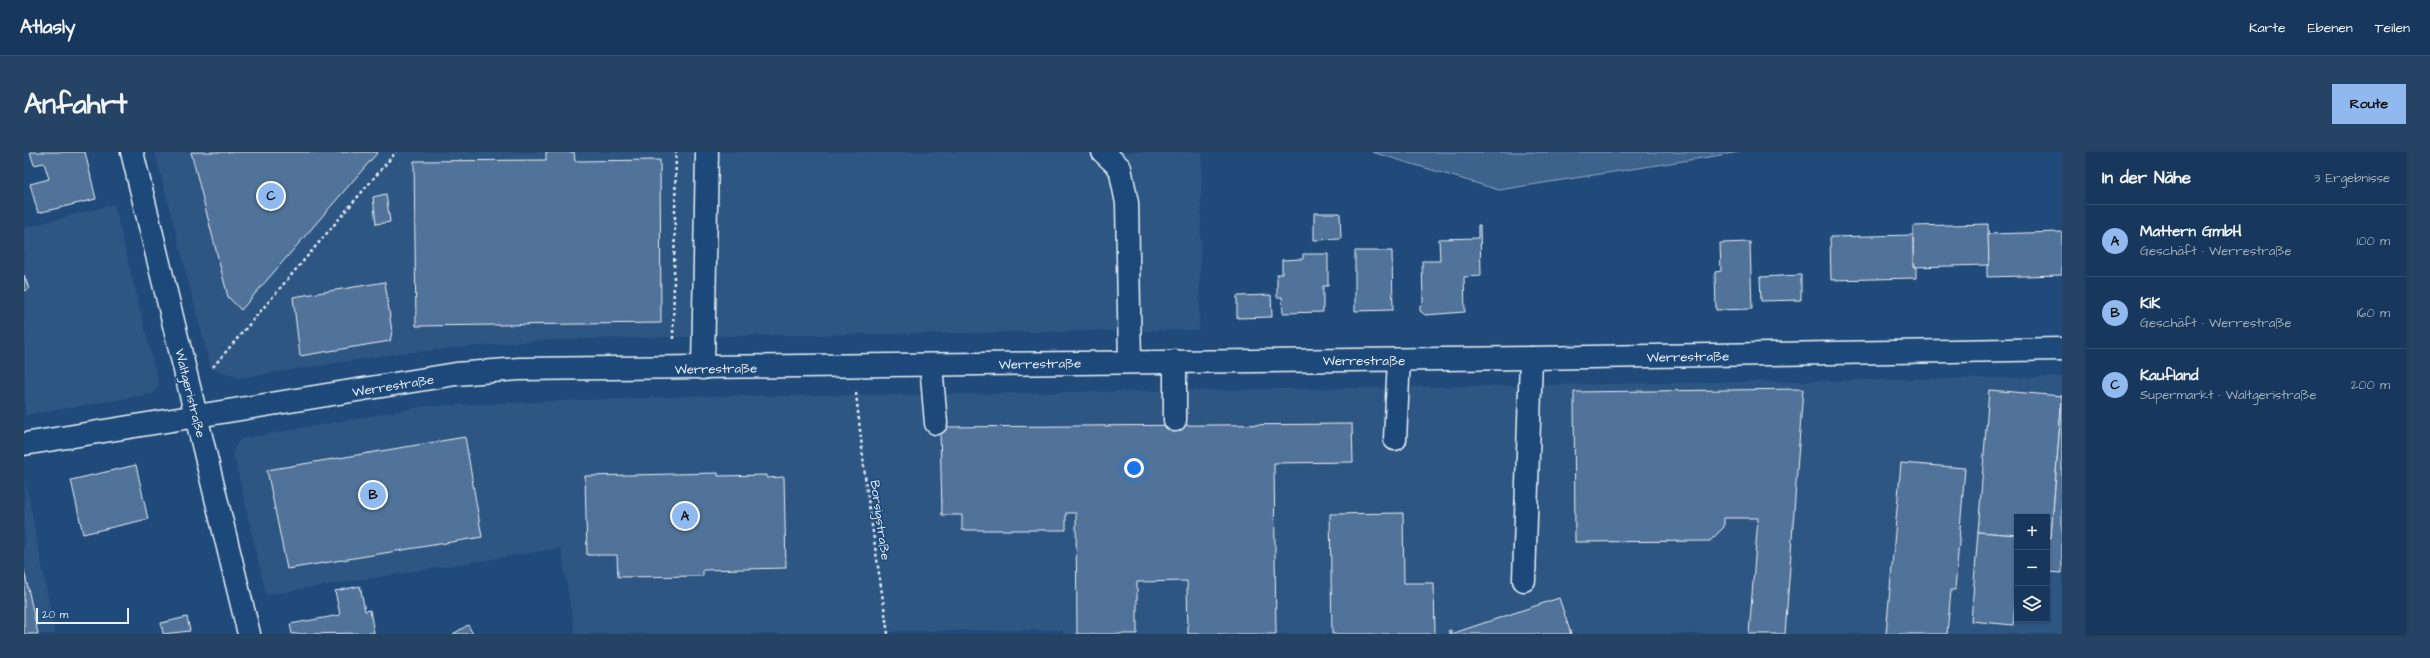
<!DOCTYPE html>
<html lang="de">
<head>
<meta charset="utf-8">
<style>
	:root { --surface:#17385c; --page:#244365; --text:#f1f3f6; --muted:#9eacbb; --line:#365272; --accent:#90b9f0 }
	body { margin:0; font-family:"Architects Daughter",sans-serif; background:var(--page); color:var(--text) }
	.controls { position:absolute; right:12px; bottom:12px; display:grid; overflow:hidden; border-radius:0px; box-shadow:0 1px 3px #0004 }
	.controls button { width:36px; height:36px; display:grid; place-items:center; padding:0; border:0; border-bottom:1px solid var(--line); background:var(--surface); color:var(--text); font:20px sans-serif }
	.scale { position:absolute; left:12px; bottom:10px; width:93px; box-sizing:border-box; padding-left:4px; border:2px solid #e8f1f8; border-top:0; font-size:11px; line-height:14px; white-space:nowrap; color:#e8f1f8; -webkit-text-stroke:3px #1f4a7a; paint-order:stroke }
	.you { position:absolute; left:1110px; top:316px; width:14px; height:14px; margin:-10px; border:3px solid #fff; border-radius:50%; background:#1a73e8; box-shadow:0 0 0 6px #1a73e833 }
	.badge { display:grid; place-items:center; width:26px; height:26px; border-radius:50%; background:var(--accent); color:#111; font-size:13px; font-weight:700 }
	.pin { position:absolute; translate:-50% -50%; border:2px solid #fff; box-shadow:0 1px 4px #0006 }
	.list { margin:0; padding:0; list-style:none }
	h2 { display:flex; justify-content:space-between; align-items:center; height:52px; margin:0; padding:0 16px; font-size:17px }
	h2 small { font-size:13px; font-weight:400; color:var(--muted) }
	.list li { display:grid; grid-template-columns:26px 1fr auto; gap:12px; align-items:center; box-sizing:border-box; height:72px; padding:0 16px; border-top:1px solid var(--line) }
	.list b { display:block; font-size:15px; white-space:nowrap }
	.list p { margin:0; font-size:13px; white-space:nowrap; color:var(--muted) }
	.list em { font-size:13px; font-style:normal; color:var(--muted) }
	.icon { flex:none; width:22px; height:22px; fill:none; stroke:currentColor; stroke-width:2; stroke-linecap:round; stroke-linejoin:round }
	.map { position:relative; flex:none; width:2038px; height:482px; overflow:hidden; border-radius:0px }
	header { display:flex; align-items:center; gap:24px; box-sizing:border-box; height:56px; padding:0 20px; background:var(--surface); border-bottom:1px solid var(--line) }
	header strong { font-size:19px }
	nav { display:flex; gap:22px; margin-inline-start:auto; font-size:14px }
	.intro { display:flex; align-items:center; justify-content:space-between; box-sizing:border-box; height:96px; padding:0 24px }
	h1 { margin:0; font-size:28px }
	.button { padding:10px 18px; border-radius:0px; background:var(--accent); color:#111; font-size:14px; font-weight:700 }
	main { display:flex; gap:24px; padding:0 24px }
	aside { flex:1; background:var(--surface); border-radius:0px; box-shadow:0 1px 3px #0004 }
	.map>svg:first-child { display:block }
	.built { fill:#2e5683; fill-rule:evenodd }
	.green { fill:#3c628c; stroke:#92aac2 }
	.building { fill:#517399; stroke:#e8f1f8 }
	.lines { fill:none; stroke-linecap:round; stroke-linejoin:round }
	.minor-casing { stroke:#e8f1f8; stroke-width:25 }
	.major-casing { stroke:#e8f1f8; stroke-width:25 }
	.path { stroke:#e8f1f8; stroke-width:2.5; stroke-dasharray:3 3; stroke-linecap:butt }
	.minor { stroke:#1f4a7a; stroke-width:22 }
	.major { stroke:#1f4a7a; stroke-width:22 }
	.labels { text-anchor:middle; stroke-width:3.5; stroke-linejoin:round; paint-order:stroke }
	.street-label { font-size:13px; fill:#e8f1f8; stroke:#1f4a7a }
</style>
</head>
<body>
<header>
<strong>Atlasly</strong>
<nav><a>Karte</a><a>Ebenen</a><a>Teilen</a></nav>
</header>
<div class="intro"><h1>Anfahrt</h1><a class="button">Route</a></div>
<main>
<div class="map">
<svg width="2038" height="482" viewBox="0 0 2038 482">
	<rect width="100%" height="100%" fill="#1f4a7a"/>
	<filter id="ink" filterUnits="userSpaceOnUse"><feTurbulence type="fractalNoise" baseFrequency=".025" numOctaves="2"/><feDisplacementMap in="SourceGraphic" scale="8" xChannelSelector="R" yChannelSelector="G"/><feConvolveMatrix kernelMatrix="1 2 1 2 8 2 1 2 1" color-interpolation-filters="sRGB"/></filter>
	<g filter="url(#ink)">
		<!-- built -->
		<g class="built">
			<path d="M131,0H1178L1175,178L695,184L522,188L377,201L215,226L187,217Z"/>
			<path d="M90,52L135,234L129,242L1,263L0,76Z"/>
			<path d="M2038,225V482H1039V478L874,479L858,482H551L537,396L242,443L209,299L216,287L402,254L666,244L864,243ZM1993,365H2023V467H1993Z"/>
			<path d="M1,326L31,482H0Z"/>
		</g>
		<!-- green -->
		<path class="green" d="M1348,0H1716L1475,38Z"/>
		<!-- building -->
		<g class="building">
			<path d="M6,0H61L72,47L14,61L6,32L25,27L20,11L10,13Z"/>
			<path d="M167,0H354L217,158L204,145Z"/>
			<path d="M522,0H550L551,9L636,8L637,171L392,174L390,9L522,8Z"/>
			<path d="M362,42L366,70L352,72L349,45Z"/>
			<path d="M1290,61H1316L1317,87L1290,88Z"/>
			<path d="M1964,72L1965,113L1889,115V74Z"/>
			<path d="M1454,73H1456L1457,124L1440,125L1441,160L1401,163L1396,159V153L1399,150L1398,109H1416L1415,87L1454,86Z"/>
			<path d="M2038,80V123L1963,125V113H1965L1964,82Z"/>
			<path d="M1889,83V115H1892V126L1807,128L1806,85Z"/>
			<path d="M1726,90L1728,157L1692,158L1691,120L1697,119L1696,91Z"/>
			<path d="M1331,99H1368L1369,158L1331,159Z"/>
			<path d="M1279,102H1304V134H1299V160L1259,161L1258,145H1253V122H1258V108L1279,107Z"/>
			<path d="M0,123L5,137L0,139Z"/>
			<path d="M1777,123V148L1737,149L1736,125Z"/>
			<path d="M361,130L368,180L366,189L276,204L269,145Z"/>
			<path d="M1247,143L1248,165L1213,166V144Z"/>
			<path d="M1779,237L1761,482H1725L1734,366H1700V375L1686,389L1551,390L1550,240Z"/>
			<path d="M1965,238L2038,244L2027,386L2023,385V365H1993V383L1954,380Z"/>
			<path d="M2038,244V421L2023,420V385L2027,386Z"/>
			<path d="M1328,272L1329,310L1250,311L1252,482H1164L1163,429L1113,430V482H1053L1052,361H1042V378H938V363H918L916,275Z"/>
			<path d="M441,285L458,385L263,417L243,318Z"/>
			<path d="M1877,311L1941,316L1931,438H1927L1923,482H1862Z"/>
			<path d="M112,313L124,367L59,382L47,328Z"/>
			<path d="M694,321V324L743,323V326L760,325L762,416L679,418V424L594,425L593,403H563L561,324Z"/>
			<path d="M1379,361L1380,431H1410L1411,482H1308L1306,362Z"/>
			<path d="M1954,380L1993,383V426L1989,473L1947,469Z"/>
			<path d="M0,418L14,482H0Z"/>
			<path d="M336,434L341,459L346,458L350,481L268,482L266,472L316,463L311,439Z"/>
			<path d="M1535,446L1547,482H1426L1424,479L1427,478V482Z"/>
			<path d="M163,465L166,479L139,482L137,471Z"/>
			<path d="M444,473L449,482H429Z"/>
		</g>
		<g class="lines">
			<defs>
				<g id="minor">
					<path d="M108,0L225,482"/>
					<path d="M1079,0L1096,16L1103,51L1106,210"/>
					<path d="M1151,209V268"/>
					<path d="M907,213L912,271"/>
					<path d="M679,216L683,0"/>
					<path d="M1371,287L1375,208"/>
					<path d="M1500,428L1507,206"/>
				</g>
				<path id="major" d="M0,292L432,222L495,217L1507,206L2038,197"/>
			</defs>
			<!-- minor casing -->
			<use href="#minor" class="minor-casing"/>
			<!-- major casing -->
			<use href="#major" class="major-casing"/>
			<!-- path -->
			<g class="path">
				<path d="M649,187L652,0"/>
				<path d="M189,215L372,0"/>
				<path d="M832,241L842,333L864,482"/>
			</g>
			<!-- minor -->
			<use href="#minor" class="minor"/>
			<!-- major -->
			<use href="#major" class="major"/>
		</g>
	</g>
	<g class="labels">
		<!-- street labels -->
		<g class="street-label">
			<text transform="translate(1664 204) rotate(-1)" y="5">Werrestraße</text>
			<text x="1340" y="213">Werrestraße</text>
			<text transform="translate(1016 211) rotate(-1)" y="5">Werrestraße</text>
			<text transform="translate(692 216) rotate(-1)" y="5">Werrestraße</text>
			<text transform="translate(369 233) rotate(-9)" y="5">Werrestraße</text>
			<text transform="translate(167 241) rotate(76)" y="5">Waltgeristraße</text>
			<text transform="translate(857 368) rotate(82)" y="5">Borsigstraße</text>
		</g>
	</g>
</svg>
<div class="controls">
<button>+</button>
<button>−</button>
<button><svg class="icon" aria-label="layers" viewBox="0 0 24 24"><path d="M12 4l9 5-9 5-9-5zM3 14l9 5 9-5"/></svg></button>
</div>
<div class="scale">20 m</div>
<div class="you"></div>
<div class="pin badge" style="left:661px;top:364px">A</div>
<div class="pin badge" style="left:349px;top:343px">B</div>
<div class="pin badge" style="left:247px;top:44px">C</div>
</div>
<aside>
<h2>In der Nähe<small>3 Ergebnisse</small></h2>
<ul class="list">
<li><span class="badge">A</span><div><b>Mattern GmbH</b><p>Geschäft · Werrestraße</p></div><em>100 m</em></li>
<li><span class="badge">B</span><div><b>KiK</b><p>Geschäft · Werrestraße</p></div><em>160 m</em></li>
<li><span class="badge">C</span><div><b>Kaufland</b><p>Supermarkt · Waltgeristraße</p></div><em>200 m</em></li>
</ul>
</aside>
</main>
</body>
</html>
